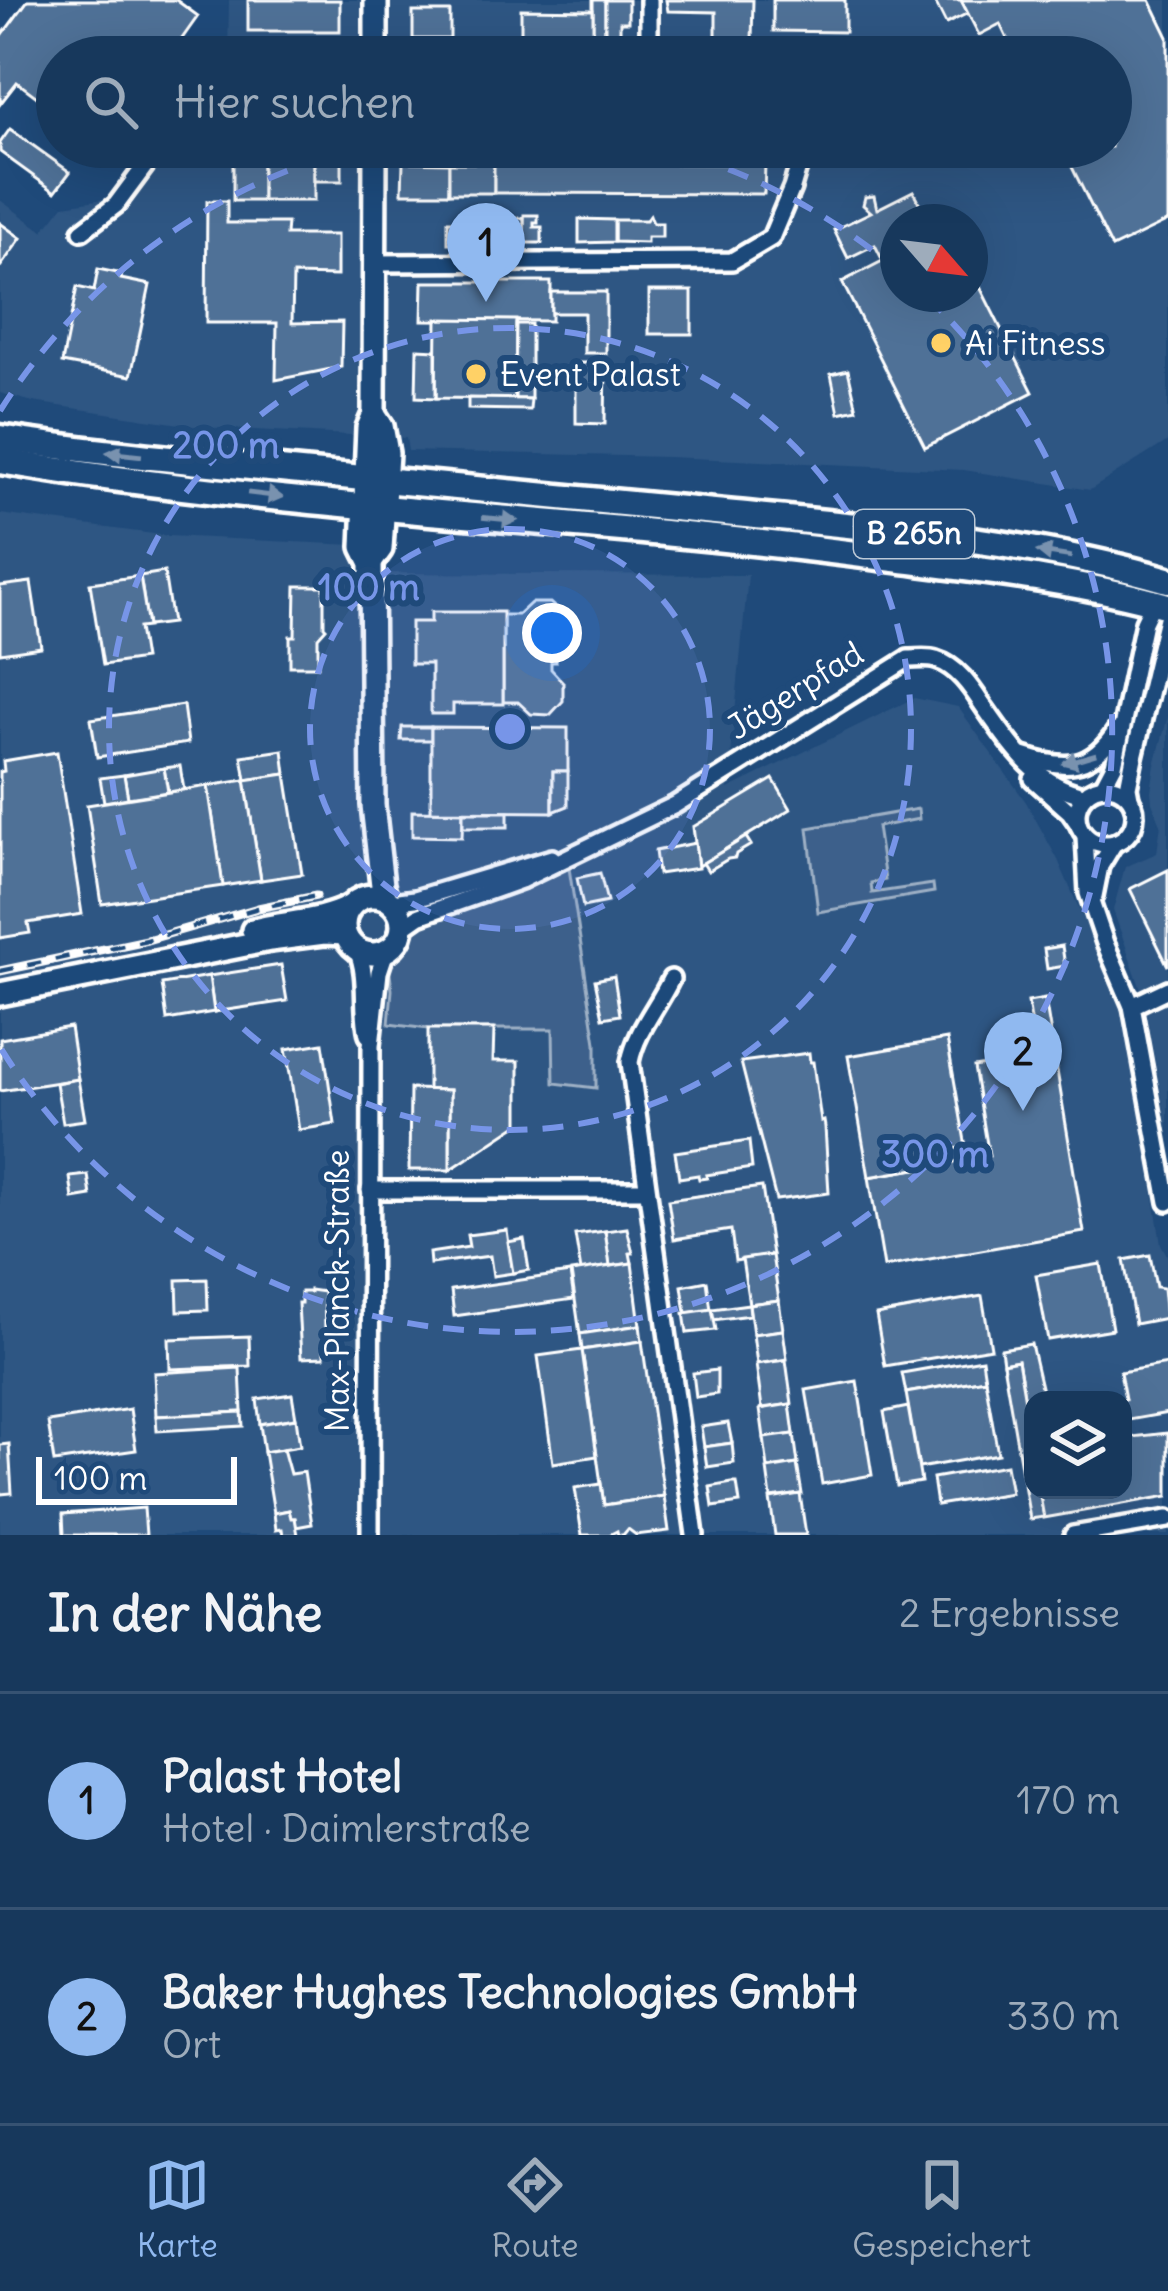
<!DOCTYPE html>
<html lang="de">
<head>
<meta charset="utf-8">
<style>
	:root { --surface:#17385c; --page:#203f62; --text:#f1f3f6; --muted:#9eacbb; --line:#365272; --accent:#90b9f0 }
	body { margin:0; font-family:Delius,sans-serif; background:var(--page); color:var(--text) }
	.controls { position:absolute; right:36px; bottom:36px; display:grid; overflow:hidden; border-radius:24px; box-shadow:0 12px 48px #0002 }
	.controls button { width:108px; height:108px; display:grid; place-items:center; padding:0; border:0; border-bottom:3px solid var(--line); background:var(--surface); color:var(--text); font:60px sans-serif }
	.compass { position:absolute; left:880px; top:204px; width:108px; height:108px; border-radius:50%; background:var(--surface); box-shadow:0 12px 48px #0002; rotate:118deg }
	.scale { position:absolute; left:36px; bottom:30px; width:201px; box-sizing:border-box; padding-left:12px; border:6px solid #fff; border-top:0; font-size:33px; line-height:42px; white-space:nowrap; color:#fff; -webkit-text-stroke:9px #1f4a7a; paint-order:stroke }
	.you { position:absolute; left:552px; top:633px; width:42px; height:42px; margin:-30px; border:9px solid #fff; border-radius:50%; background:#1a73e8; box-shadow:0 0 0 18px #1a73e833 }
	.badge { display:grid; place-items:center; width:78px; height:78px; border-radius:50%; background:var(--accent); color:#111; font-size:39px; font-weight:700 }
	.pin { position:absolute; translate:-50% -99px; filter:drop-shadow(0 3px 6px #0008) }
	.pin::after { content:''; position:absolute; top:63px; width:42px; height:36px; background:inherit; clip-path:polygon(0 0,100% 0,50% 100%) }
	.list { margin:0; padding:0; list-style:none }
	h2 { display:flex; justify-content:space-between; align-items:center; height:156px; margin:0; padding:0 48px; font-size:51px }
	h2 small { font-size:39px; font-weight:400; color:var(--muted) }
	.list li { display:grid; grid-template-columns:78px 1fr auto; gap:36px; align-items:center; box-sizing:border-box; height:216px; padding:0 48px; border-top:3px solid var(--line) }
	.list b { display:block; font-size:45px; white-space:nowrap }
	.list p { margin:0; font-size:39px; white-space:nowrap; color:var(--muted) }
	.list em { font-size:39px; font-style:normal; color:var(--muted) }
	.icon { flex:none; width:66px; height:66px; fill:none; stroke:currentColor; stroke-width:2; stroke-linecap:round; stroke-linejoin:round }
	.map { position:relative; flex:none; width:1168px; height:1535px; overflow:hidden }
	.search { position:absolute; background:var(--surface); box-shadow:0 12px 48px #0002; left:36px; right:36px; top:36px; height:132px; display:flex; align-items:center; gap:30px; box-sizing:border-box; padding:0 42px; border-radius:66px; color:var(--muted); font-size:45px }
	.sheet { height:588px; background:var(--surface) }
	nav { display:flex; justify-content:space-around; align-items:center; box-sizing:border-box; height:168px; border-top:3px solid var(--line); background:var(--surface); font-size:33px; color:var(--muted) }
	nav a { display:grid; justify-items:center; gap:6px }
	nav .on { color:var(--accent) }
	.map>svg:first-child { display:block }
	.built { fill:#2e5683; fill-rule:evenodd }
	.green { fill:#3c618b; stroke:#9eb0c5; stroke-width:3 }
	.building { fill:#507197; stroke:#fff; stroke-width:3 }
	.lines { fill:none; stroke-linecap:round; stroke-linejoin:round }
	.street-casing { stroke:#fff; stroke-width:24 }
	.secondary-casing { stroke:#fff; stroke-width:30 }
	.primary-casing { stroke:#fff; stroke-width:33 }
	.street { stroke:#1f4a7a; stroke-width:15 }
	.secondary { stroke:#1f4a7a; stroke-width:21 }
	.primary { stroke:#1f4a7a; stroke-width:24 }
	.rail-casing { stroke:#fff; stroke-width:9 }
	.rail { stroke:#1f4a7a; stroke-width:4.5; stroke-dasharray:14; stroke-linecap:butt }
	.oneway { fill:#7992af }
	.ring { fill:none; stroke:#7795e8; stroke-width:6; stroke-dasharray:21 15 }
	.poi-dot { fill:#ffd166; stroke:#1f4a7a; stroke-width:4.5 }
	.labels { text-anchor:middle; stroke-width:12; stroke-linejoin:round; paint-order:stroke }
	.shield { fill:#1f4a7a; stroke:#bcc9d7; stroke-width:3 }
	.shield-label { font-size:30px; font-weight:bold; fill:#fff }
	.poi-label { font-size:33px; fill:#fff; stroke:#1f4a7a; text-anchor:start }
	.street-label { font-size:33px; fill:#fff; stroke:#1f4a7a }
	.centre { fill:#7795e8; stroke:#1f4a7a; stroke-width:6 }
	.ring-label { font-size:36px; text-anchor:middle; font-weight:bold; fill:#7795e8; stroke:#1f4a7a; stroke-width:12; stroke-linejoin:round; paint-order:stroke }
</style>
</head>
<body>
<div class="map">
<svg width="1168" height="1535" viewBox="0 0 1168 1535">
	<rect width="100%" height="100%" fill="#1f4a7a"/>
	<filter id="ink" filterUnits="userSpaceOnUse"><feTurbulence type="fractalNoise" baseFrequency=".00833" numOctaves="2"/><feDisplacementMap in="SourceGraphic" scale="24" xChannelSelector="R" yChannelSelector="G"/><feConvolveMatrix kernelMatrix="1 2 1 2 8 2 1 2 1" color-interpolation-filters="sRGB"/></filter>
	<g filter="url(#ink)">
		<!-- built -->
		<g class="built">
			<path d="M229,0H1168V441L1090,490L964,470L668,457L408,451L406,438L200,427L33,402L0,393V200L43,231L64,205L111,198L148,147H1111V57H228ZM898,222H970V294H898Z"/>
			<path d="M0,514L169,536L355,545L354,573L748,575L728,789L914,698L958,707L1026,802L1058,860L1127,1019L1161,1244L1168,1257V1535H0ZM1033,1400H1123V1490H1033Z"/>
			<path d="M1168,716V1130L1142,992L1113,910L1125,867L1157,853L1161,824L1152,802L1151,791L1155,765Z"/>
		</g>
		<!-- green -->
		<g class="green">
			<path d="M918,809L919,819L877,827L885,880L871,883L872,893L933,884L934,892L818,912L808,828Z"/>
			<path d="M569,868L596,1043V1088L554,1083L553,1029H428L389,1024L392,990L389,966L412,930L427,917L494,896Z"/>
		</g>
		<!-- building -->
		<g class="building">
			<path d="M28,0H176L198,16L169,57H57V112L17,82L0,104V38Z"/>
			<rect x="248" y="0" width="92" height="31"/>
			<rect x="593" y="0" width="12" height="41"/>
			<path d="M605,0H628V22H620V43L605,41Z"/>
			<path d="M666,0H753L752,41H716V12L668,11Z"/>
			<path d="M773,0H845V32L773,31Z"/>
			<path d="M934,0H961L968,13L946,24Z"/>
			<path d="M961,0H1150L1168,37V221L1112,248L1062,147H1111V57H1016L1000,24L979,35Z"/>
			<path d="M521,9L593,10V41H521Z"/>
			<rect x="413" y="12" width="37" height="27"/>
			<path d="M10,129L70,172L55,192L0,152V143Z"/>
			<path d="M403,147H448L449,163L403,162Z"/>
			<path d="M448,147H479V163H449Z"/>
			<rect x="479" y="147" width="29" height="16"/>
			<rect x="508" y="147" width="91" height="16"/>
			<rect x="599" y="147" width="60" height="16"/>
			<path d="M659,147H704V164L659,163Z"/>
			<rect x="704" y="147" width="30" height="17"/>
			<path d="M734,147H779L780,164H734Z"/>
			<rect x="233" y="155" width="29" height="46"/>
			<rect x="262" y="155" width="52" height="46"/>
			<rect x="314" y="158" width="28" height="23"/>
			<path d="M403,162L449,163V193H402Z"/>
			<rect x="449" y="163" width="45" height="30"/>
			<path d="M494,163L765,164L764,194L494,193Z"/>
			<path d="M913,191L927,218L919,222H898V253L883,261L875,245L848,258L834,230L871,212L863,205L865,197L874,196L877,209Z"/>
			<path d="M207,201H227V223H287L286,235H337V276L293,275L292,323L342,322L341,367L276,380L277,323H206Z"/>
			<path d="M524,215H538V223H534V227H542V243H524Z"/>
			<path d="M650,215L653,223H662V237H647V243L614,242V220H646Z"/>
			<path d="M504,218H524V243H503Z"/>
			<path d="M579,219L614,220V242L579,243Z"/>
			<rect x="448" y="221" width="27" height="22"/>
			<path d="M0,223L21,238L1,266L0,265Z"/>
			<path d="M898,253V294H970V267L1033,392L925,447L842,282Z"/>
			<path d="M98,269L122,274L121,279L150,285L131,376L62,363L77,287L94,291Z"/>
			<path d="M423,282H551V321L422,320Z"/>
			<rect x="649" y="291" width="43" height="43"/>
			<path d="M551,292H606V353H584V313H551Z"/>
			<path d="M437,319L516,320L515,399L436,398Z"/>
			<path d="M516,324H531V399H515Z"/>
			<path d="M417,349L436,350V398L416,397Z"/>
			<path d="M576,363H606L605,424L576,423Z"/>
			<path d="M848,370L857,409L839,413L831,374Z"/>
			<path d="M468,398L531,399L530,410L468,409Z"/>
			<path d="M164,572L172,623L148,626L140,576Z"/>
			<path d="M140,576L148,627L139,628L144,659L103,665L90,583Z"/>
			<path d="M31,582L41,647L0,653V586Z"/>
			<path d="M296,586H324V626L326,628L318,637V666H290V636H295Z"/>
			<path d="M531,603H550L564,616V635L551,648V655H556V662H551V669L563,682V701L550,715L531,714L518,702H503V615H518Z"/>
			<path d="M431,612H503V704H453V714H431V664H411V622H431Z"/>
			<path d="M183,705L188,743L97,757L91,719Z"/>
			<path d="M402,727H431V740H401Z"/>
			<path d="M431,727L568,728V771H553V812L431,811Z"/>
			<path d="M283,750L286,774L246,780L242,756Z"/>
			<path d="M57,752L82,914L28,923L30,933L0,938V772L4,771L3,761Z"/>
			<path d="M180,766L184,790L168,792L164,768Z"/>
			<path d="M164,768L168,792L128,798L124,775Z"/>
			<path d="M553,771H568V806L553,812Z"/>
			<path d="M286,774L302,874L261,880L245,780Z"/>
			<path d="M124,775L128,798L104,802L100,778Z"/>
			<path d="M773,779L791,809L698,866L693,827Z"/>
			<path d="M245,780L261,880L223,886L208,786Z"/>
			<path d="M208,786L223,886L102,904L87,805Z"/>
			<path d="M412,811L463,812L462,837L412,836Z"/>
			<rect x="463" y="812" width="45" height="15"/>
			<path d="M746,837L751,845L736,854L735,858L728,859L708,871L703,863Z"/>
			<path d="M695,843L698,868L658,874L655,851Z"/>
			<path d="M1168,870V966L1130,889Z"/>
			<path d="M600,873L607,902L583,907L577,878Z"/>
			<path d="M1062,946L1065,966L1047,969L1044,949Z"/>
			<path d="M281,965L287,1001L214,1012L209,976Z"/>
			<path d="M209,976L214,1012L167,1020L162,984Z"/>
			<path d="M614,976L620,1015L603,1018L595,980Z"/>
			<path d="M1045,999L1084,1232L884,1267L869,1177L989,1156L974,1067L1037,1056L1028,1002Z"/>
			<path d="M70,1027L78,1079L0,1091V1039Z"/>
			<path d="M428,1029H494L493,1061H519V1124L450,1170V1090H428Z"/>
			<path d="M947,1039L966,1147L947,1150L950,1163L869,1177L848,1056Z"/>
			<path d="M323,1043L335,1124L299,1130L286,1049Z"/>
			<path d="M809,1053L810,1062H813L821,1122L824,1121L825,1127L829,1193L776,1200L741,1062Z"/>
			<path d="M78,1079L85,1120L63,1123L56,1083Z"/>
			<path d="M410,1089L450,1090V1170H409Z"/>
			<path d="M749,1141L752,1168L706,1175L707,1178L699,1179L698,1175L679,1178L675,1152Z"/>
			<path d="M88,1175L91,1196L73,1199L70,1177Z"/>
			<path d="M762,1187L772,1255L735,1261L731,1230L674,1239L668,1200Z"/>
			<path d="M627,1228L633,1253H630L632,1263L610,1266L605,1231Z"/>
			<path d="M507,1230L513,1273L493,1276L490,1256L430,1264L429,1253L469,1247L467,1235Z"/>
			<path d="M605,1231L610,1266L581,1271L575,1235Z"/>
			<path d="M524,1239L529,1270L513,1273L508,1242Z"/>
			<path d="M772,1255L779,1300L749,1304L742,1259Z"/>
			<path d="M1150,1255L1156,1287L1163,1288L1166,1318L1135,1324L1124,1260Z"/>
			<path d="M632,1263L640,1325L580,1334L571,1272Z"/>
			<path d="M1101,1264L1112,1329L1048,1340L1036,1275Z"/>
			<path d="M570,1273L574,1299L454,1316L451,1290Z"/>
			<path d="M207,1279L208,1310L178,1311L177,1280Z"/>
			<path d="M707,1281L711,1310L686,1313L682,1286Z"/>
			<path d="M310,1290L324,1292L325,1330H327V1336L324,1337V1357L301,1358L298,1303H301V1292H310Z"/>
			<path d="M982,1296L991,1348L885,1366L876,1315Z"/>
			<path d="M779,1300L783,1330L753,1334L749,1304Z"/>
			<path d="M749,1304L750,1315L713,1320L712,1309Z"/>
			<path d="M712,1309L716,1330L687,1333L684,1313Z"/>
			<path d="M640,1325L642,1341L582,1350L580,1334Z"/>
			<path d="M783,1330L787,1359L757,1364L753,1334Z"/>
			<path d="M249,1336L250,1366L170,1369L169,1339Z"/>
			<path d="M642,1341L664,1496L604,1505L582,1350Z"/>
			<path d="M1031,1344L1044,1400H1033L1031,1436L1018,1360L1003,1363L1001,1349Z"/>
			<path d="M582,1350L597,1456L553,1463L538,1356Z"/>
			<path d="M982,1359L985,1379L906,1393L902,1373Z"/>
			<path d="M786,1360L792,1404L762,1408L756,1364Z"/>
			<path d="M1018,1360L1031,1436L1033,1490H1039L1044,1517L1030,1519L1003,1363Z"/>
			<path d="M1168,1364V1413L1123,1421L1121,1400L1125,1399L1120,1372Z"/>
			<path d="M240,1368L242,1412L156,1416L154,1373Z"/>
			<path d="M717,1370V1394L696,1397L693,1373Z"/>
			<path d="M985,1379L998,1454L919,1468L906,1393Z"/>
			<path d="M857,1381L872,1475L822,1484L806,1390Z"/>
			<path d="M292,1394L296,1418L260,1424L257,1399Z"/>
			<path d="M790,1404L794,1434L764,1438L760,1409Z"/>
			<path d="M908,1407L921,1482L897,1486L884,1412Z"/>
			<path d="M130,1409L136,1450L54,1462L48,1422Z"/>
			<path d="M242,1412L243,1426L157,1431L156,1416Z"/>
			<path d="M296,1418L300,1446L264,1452L260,1424Z"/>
			<path d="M728,1423L732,1443L704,1447L701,1427Z"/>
			<path d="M1168,1433V1496L1044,1518L1039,1490H1123V1438Z"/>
			<path d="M794,1434L798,1464L768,1468L764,1438Z"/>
			<path d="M732,1443L734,1463L707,1467L704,1447Z"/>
			<path d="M9,1444L12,1493L0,1494V1445Z"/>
			<path d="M283,1449L290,1474L304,1472L312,1524L296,1527L295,1518H291L289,1510L274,1513L264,1452Z"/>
			<path d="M797,1464L802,1494L771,1498L767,1469Z"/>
			<path d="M1006,1465L1011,1493L937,1505L933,1478Z"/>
			<path d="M732,1483H737L740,1503L713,1507L710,1487Z"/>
			<path d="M601,1484L604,1505L664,1496L669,1531L636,1535L628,1529L623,1535H618L617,1531L609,1535H582L575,1488Z"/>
			<path d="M800,1494L806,1535H775L770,1499Z"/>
			<path d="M144,1508L146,1535H64L63,1514Z"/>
			<path d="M289,1510L291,1518H295L298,1535H283L282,1529L276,1530L274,1513Z"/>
		</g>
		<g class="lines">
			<defs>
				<g id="street">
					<path d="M649,57V0"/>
					<path d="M82,231L116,205L159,147"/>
					<path d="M373,263L732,261L771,238L792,188L804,147"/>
					<path d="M1023,756C1065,770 1091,770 1116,731"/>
					<path d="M1033,779L1070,812L1077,822"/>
					<circle cx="1106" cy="815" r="29"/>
					<path d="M1103,786L1114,765L1144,622L1155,599"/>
					<path d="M1130,798L1128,787L1134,757L1168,614"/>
					<path d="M1085,836L1088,893L1105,943L1132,1006L1168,1202"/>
					<path d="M1094,896L1100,866L1114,843"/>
					<path d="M392,902L415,899L552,858"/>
					<path d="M402,928L419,916L521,880L675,805L908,659C917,659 928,657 936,660C957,666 971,687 982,704C1009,743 1036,786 1084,795"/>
					<path d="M357,950C369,977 361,1007 368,1035"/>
					<path d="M671,979C657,1008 636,1031 630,1062L695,1535"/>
					<path d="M1132,1006L1168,989"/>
					<path d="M370,1190H646"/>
					<path d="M370,1535L371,1046L379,972L386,951"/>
					<path d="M1073,1535L1168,1519"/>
				</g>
				<g id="secondary">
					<path d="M376,57V0"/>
					<path d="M375,147L374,414L368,428L363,547L371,563L373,805L382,885L386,898"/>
					<path d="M371,563L381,549L387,453L382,426L374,414"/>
					<circle cx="373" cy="925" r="29"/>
					<path d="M253,930C284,922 322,922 349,907"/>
					<path d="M0,994L270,940L324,933L345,934"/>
				</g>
				<g id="primary">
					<path d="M0,438C96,453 193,461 290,471C439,486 587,500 735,514C880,528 1029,540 1168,580"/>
					<path d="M0,461C288,510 582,518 871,556C970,569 1072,579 1168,606"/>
				</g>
			</defs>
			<!-- street casing -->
			<use href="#street" class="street-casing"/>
			<!-- secondary casing -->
			<use href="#secondary" class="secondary-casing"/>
			<!-- primary casing -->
			<use href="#primary" class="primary-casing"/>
			<!-- street -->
			<use href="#street" class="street"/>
			<!-- secondary -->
			<use href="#secondary" class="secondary"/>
			<!-- primary -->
			<use href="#primary" class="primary"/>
			<defs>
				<path id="rail" d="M0,971L147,940L258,908L316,896"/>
			</defs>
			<!-- rail casing -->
			<use href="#rail" class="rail-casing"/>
			<!-- rail -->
			<use href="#rail" class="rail"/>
		</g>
		<!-- one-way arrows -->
		<defs><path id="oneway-solid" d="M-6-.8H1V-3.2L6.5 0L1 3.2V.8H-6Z" transform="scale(3)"/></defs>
		<g class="oneway">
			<use href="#oneway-solid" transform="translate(124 454) rotate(-174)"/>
			<use href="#oneway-solid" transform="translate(265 495) rotate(7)"/>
			<use href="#oneway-solid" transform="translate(500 519) rotate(5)"/>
			<use href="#oneway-solid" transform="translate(1054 554) rotate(-171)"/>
			<use href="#oneway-solid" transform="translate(1079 759) rotate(164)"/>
		</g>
	</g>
	<!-- distance rings -->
	<circle cx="510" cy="729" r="200" fill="#7795e8" fill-opacity=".12"/>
	<g class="ring">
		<circle cx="510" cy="729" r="200"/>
		<circle cx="510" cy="729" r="401"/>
		<path d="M0 411A601 601 0 0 1 360 147M660 147A601 601 0 0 1 896 269M927 297A601 601 0 1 1 0 1047"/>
	</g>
	<!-- markers -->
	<g class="poi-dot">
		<circle cx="941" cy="343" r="12"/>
		<circle cx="476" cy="374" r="12"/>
	</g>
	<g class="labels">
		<!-- shield labels -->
		<rect class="shield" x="854" y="510" width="120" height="48" rx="9"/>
		<g class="shield-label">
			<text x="914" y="544">B 265n</text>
		</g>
		<!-- poi labels -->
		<g class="poi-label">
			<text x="965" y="355">Ai Fitness</text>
			<text x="500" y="386">Event Palast</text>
		</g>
		<!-- street labels -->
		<g class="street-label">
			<text transform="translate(795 690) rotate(-32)" y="12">Jägerpfad</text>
			<text transform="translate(337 1291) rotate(-90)" y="12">Max-Planck-Straße</text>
		</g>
	</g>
	<circle cx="510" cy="729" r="18" class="centre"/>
	<g class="ring-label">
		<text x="226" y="458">200 m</text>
		<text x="369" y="600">100 m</text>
		<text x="935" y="1167">300 m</text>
	</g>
</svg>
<div class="controls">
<button><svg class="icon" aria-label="layers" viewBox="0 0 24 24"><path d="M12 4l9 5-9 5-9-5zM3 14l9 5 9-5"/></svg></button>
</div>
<svg class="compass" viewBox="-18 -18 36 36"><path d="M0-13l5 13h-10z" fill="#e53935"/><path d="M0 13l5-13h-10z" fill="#9eacbb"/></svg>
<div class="scale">100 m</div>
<div class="you"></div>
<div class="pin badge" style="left:486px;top:302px">1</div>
<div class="pin badge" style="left:1023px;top:1111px">2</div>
<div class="search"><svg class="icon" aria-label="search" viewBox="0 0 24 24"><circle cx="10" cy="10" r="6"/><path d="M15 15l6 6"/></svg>Hier suchen</div>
</div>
<section class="sheet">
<h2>In der Nähe<small>2 Ergebnisse</small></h2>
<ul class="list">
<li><span class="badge">1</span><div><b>Palast Hotel</b><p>Hotel · Daimlerstraße</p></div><em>170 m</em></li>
<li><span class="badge">2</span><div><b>Baker Hughes Technologies GmbH</b><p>Ort</p></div><em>330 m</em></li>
</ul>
</section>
<nav>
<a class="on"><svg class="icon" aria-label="map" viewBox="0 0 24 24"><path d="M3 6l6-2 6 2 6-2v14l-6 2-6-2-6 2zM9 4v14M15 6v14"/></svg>Karte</a>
<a><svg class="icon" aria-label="directions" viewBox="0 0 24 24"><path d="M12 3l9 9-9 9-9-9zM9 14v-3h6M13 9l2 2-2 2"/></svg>Route</a>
<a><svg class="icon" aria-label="saved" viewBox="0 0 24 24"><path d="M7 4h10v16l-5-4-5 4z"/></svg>Gespeichert</a>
</nav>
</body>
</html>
